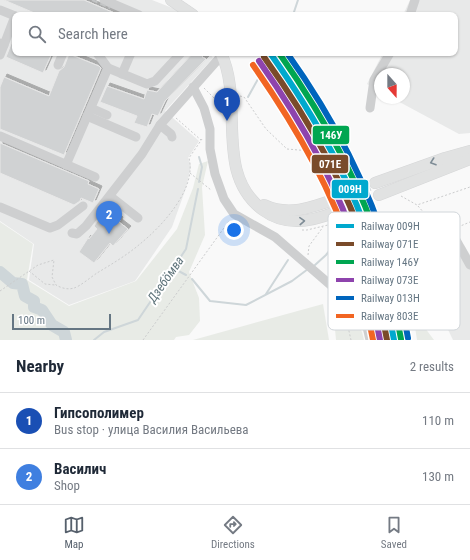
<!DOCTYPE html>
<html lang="en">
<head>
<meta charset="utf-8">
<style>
	:root { --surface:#fff; --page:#f6f6f7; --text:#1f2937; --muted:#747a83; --line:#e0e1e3; --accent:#56606c }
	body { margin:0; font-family:"Roboto Condensed",sans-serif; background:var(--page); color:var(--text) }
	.compass { position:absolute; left:374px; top:68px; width:36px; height:36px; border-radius:50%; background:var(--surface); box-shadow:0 1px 3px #0004; rotate:159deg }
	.scale { position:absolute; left:12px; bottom:10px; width:99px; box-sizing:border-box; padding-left:4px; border:2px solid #657683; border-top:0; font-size:11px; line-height:14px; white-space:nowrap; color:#657683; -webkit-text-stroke:3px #fff; paint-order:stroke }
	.you { position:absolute; left:234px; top:230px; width:14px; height:14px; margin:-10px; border:3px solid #fff; border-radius:50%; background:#1a73e8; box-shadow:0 0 0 6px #1a73e833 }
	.badge { display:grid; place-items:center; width:26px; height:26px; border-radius:50%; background:var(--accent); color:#fff; font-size:13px; font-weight:700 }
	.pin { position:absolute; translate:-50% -33px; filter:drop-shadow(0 1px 2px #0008) }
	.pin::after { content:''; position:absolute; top:21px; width:14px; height:12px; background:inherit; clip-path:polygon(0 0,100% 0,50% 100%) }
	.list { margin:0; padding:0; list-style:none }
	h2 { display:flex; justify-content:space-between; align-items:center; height:52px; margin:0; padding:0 16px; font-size:17px }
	h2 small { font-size:13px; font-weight:400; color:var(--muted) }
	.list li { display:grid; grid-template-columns:26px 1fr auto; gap:12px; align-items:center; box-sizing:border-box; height:56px; padding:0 16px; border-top:1px solid var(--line) }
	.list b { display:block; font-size:15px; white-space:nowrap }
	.list p { margin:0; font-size:13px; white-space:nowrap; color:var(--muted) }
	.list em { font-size:13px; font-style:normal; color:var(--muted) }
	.icon { flex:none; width:22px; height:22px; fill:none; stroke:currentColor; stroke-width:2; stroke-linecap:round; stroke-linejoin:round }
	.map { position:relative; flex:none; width:470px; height:340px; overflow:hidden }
	.search { position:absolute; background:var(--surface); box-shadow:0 1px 3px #0004; left:12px; right:12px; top:12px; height:44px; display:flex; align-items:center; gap:10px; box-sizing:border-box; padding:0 14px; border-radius:8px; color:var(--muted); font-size:15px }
	.sheet { height:164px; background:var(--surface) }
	nav { display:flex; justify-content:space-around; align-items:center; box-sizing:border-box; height:56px; border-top:1px solid var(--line); background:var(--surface); font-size:11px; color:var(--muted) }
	nav a { display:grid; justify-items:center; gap:2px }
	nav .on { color:var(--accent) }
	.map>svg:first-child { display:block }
	.built { fill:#e8e9e9 }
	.green { fill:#e8ebe6 }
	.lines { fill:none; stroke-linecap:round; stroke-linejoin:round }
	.stream { stroke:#ced6d9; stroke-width:2 }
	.river { stroke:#ced6d9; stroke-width:12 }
	.building { fill:#d0d2d3; stroke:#e8e8e8; filter:url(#shadow) }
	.major-tunnel { stroke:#d4d8dc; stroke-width:11; stroke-dasharray:11 5.5; stroke-linecap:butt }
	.major-casing { stroke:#d5d6d7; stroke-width:12 }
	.path { stroke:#cbcccd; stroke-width:1; stroke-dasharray:2 2; stroke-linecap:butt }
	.minor { stroke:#cecfd0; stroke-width:9 }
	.major { stroke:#e1e2e2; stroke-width:11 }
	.rail { stroke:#c3c5c6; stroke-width:2; stroke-dasharray:6 3; stroke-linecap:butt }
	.rail-1-casing { stroke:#fff; stroke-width:9 }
	.rail-2-casing { stroke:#fff; stroke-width:9 }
	.rail-3-casing { stroke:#fff; stroke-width:9 }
	.rail-4-casing { stroke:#fff; stroke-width:9 }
	.rail-5-casing { stroke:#fff; stroke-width:9 }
	.rail-6-casing { stroke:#fff; stroke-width:9 }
	.rail-1 { stroke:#00a9ce; stroke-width:6 }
	.rail-2 { stroke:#7a4b2a; stroke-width:6 }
	.rail-3 { stroke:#00a651; stroke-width:6 }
	.rail-4 { stroke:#8e44ad; stroke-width:6 }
	.rail-5 { stroke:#0065bd; stroke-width:6 }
	.rail-6 { stroke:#f26522; stroke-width:6 }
	.oneway { stroke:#7e8c96 }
	.labels { text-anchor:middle; stroke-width:4; stroke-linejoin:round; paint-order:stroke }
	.water-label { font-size:13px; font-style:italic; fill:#60757c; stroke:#fff }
	.key { fill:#fff; stroke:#d1d6da; stroke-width:1 }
	.key-label { font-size:11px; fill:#657683 }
	.line-badge { stroke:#fff; stroke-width:1.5 }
	.badge-label { font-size:11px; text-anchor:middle; font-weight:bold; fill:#fff }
</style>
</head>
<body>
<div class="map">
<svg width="470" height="340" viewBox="0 0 470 340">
	<defs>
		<filter id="shadow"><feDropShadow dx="3" dy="-3" stdDeviation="0" flood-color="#0004"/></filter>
	</defs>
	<rect width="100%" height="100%" fill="#f9f9f9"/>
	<!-- built -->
	<g class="built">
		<path d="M0,0H152L180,11L182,15H15V53H209L213,58L165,111L199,141L188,158L191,166L186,188L172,227L135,281L69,305L29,280L34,244L0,221Z"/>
		<path d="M410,0H470V133L459,134L392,98H404V74H380V91L367,84L383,53H455V15H403Z"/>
		<path d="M464,245L470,255V340H453L417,265Z"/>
	</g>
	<!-- green -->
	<g class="green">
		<path d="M208,161L202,187L205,235L189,272L199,298L200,321L189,335L176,337L174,340H0V222L33,244L27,280L69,306L136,281L177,229L193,188L199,164Z"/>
		<path d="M346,303L362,332L364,340H336L333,307Z"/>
		<path d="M323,304L329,340H193Z"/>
		<path d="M422,324L434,340H417L415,327Z"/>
	</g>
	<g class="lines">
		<!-- stream -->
		<g class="stream">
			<path d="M293,15L298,0"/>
			<path d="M248,97L258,79L270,68"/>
			<path d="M199,157L202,167L199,182"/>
			<path d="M315,265L326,255L335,244L353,231"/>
			<path d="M173,268L186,275"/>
			<path d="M192,279L210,301L246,305L292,281L308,269"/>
			<path d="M266,294L288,260"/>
			<path d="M94,340L104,332L138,320L186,249L198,189"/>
		</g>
		<!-- river -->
		<path class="river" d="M0,272L13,283L22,284L25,296L34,301V307L42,310L52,325L64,332L66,340"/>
	</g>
	<!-- building -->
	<g class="building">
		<path d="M4,0H84L119,15H39Z"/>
		<path d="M15,34V53H52L43,73L6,57Z"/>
		<path d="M193,53H206L202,57L206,59L165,101L158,116L152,114L147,127L134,123L137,116L100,102L107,86L144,99L147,90L157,92Z"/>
		<path d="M69,54L99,66L101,68L64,155L0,129V87L4,77L49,96L59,71L64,67Z"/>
		<path d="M0,143L89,181L88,184L99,189L93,203L81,198L80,201L74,205L0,173Z"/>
		<path d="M105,211L112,216L113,215L120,220L119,222L128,229L113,246L110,243L94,263L79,252L88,238L89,239L97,229L94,226Z"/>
	</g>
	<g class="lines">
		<!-- major-tunnel -->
		<g class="major-tunnel">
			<path d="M344,196L375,183"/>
			<path d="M347,207L379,195"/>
		</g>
		<defs>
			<g id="major">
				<path d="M171,0L193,15"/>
				<path d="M221,53C245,103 213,173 263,210C290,230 321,219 347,207"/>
				<path d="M375,183L445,158L470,151"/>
				<path d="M379,195L470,159"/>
				<path d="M264,205C291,218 318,205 344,196"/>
			</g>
		</defs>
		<!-- major casing -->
		<use href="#major" class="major-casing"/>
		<!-- path -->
		<g class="path">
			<path d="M204,88L221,105"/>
			<path d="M240,96L244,97L266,129L287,149L310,151"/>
			<path d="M176,118L201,140"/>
			<path d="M190,173L211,190"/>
			<path d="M401,196L417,205L470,187"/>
			<path d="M418,206L431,221L444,227"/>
			<path d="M458,227L470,222"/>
			<path d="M302,230H307L328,225"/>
			<path d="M308,255L309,246L323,227"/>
			<path d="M29,271L45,284L55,285"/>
			<path d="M0,291L38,265L54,260L52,277L56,285C61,288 68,290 74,288C79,287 91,277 97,273C112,264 127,255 140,244C162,226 197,189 189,158L202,139"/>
			<path d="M344,303V309L351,340"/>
			<path d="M143,340L229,221"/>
		</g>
		<!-- minor -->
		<g class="minor">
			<path d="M104,0L139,15"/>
			<path d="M0,10L15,16"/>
			<path d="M410,15L415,0"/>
			<path d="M0,43L4,45L15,16"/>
			<path d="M97,53L108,68L147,84L155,81L181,53"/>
			<path d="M0,55L4,45"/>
			<path d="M58,65L63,53"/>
			<path d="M122,74L131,53"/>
			<path d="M193,87L204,108L210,129V149L215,174L224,199L234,214L275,237L334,288L353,299L359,306L365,318L370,340"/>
			<path d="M91,108L107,115"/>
			<path d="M370,108L374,80L390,53"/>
			<path d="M87,116L136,137"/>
			<path d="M160,125L171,134L172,137"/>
			<path d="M0,136L95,177"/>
			<path d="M66,165L108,68"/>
			<path d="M110,196L138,218"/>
			<path d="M0,207L50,228L58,225L83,206"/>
			<path d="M451,231L470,265"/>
			<path d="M72,233L77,234L86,226L142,154L160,125L222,55"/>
		</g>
		<!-- major -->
		<use href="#major" class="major"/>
		<!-- rail -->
		<path class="rail" d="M92,0L110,8"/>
		<defs>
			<path id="rail-1" d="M270,53C316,118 355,186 377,263C385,288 389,314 394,340"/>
			<path id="rail-2" d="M264,57C310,121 349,189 371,265C378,290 382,315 387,340"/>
			<path id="rail-3" d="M279,53C324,117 363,186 384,261C391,287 396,313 401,339"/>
			<path id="rail-4" d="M259,61C304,125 341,191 363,266C371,290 375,315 380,340"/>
			<path id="rail-5" d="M287,53C332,116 368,184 390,258C398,284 403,311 408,338"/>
			<path id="rail-6" d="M253,65C297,128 335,194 357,268C364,292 368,316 373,340"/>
		</defs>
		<!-- rail-1 casing -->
		<use href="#rail-1" class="rail-1-casing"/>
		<!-- rail-2 casing -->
		<use href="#rail-2" class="rail-2-casing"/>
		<!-- rail-3 casing -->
		<use href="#rail-3" class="rail-3-casing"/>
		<!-- rail-4 casing -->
		<use href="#rail-4" class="rail-4-casing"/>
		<!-- rail-5 casing -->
		<use href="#rail-5" class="rail-5-casing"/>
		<!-- rail-6 casing -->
		<use href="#rail-6" class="rail-6-casing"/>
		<!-- rail-1 -->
		<use href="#rail-1" class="rail-1"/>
		<!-- rail-2 -->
		<use href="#rail-2" class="rail-2"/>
		<!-- rail-3 -->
		<use href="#rail-3" class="rail-3"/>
		<!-- rail-4 -->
		<use href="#rail-4" class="rail-4"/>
		<!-- rail-5 -->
		<use href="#rail-5" class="rail-5"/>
		<!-- rail-6 -->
		<use href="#rail-6" class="rail-6"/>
	</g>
	<!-- one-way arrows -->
	<defs><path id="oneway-chevron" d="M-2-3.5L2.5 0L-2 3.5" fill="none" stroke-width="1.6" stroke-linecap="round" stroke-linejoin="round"/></defs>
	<g class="oneway">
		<use href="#oneway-chevron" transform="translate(433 162) rotate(161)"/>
		<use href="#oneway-chevron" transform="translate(302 221) rotate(-3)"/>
	</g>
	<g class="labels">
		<!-- water labels -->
		<g class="water-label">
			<text transform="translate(165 279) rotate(-55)" y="5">Дзебӧмва</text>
		</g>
	</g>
	<!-- legend -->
	<rect x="328" y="212" width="132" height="118" rx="6" class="key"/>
	<rect x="336" y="224" width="18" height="4" fill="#00a9ce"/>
	<rect x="336" y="242" width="18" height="4" fill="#7a4b2a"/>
	<rect x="336" y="260" width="18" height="4" fill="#00a651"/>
	<rect x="336" y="278" width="18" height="4" fill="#8e44ad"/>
	<rect x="336" y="296" width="18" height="4" fill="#0065bd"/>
	<rect x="336" y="314" width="18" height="4" fill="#f26522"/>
	<g class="key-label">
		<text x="361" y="230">Railway 009Н</text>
		<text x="361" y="248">Railway 071Е</text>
		<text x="361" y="266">Railway 146У</text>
		<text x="361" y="284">Railway 073Е</text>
		<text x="361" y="302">Railway 013Н</text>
		<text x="361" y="320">Railway 803Е</text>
	</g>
	<g class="line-badge">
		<rect x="312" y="125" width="38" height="20" rx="4" fill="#00a651"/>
		<rect x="311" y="154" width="38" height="20" rx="4" fill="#7a4b2a"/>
		<rect x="331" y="179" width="38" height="20" rx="4" fill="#00a9ce"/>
	</g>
	<g class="badge-label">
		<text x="331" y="139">146У</text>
		<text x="330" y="168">071Е</text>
		<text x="350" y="193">009Н</text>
	</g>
</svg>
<svg class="compass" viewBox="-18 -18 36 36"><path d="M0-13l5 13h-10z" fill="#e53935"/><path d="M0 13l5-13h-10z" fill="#747a83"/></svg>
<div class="scale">100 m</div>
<div class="you"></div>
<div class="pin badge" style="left:227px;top:121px;background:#1a4fb4">1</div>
<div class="pin badge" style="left:109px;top:234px;background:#3f7fe0">2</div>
<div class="search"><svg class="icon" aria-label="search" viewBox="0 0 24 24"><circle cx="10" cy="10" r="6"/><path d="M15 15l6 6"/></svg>Search here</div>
</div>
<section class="sheet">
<h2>Nearby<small>2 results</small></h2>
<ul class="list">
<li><span class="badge" style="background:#1a4fb4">1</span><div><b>Гипсополимер</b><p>Bus stop · улица Василия Васильева</p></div><em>110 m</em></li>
<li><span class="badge" style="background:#3f7fe0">2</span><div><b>Василич</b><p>Shop</p></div><em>130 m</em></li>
</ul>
</section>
<nav>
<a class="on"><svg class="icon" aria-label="map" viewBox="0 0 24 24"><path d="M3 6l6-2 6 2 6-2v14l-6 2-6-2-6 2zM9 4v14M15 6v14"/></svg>Map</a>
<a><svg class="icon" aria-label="directions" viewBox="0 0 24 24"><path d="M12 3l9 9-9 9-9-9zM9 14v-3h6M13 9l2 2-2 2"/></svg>Directions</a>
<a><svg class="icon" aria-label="saved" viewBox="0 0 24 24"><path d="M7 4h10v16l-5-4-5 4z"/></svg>Saved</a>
</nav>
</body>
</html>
